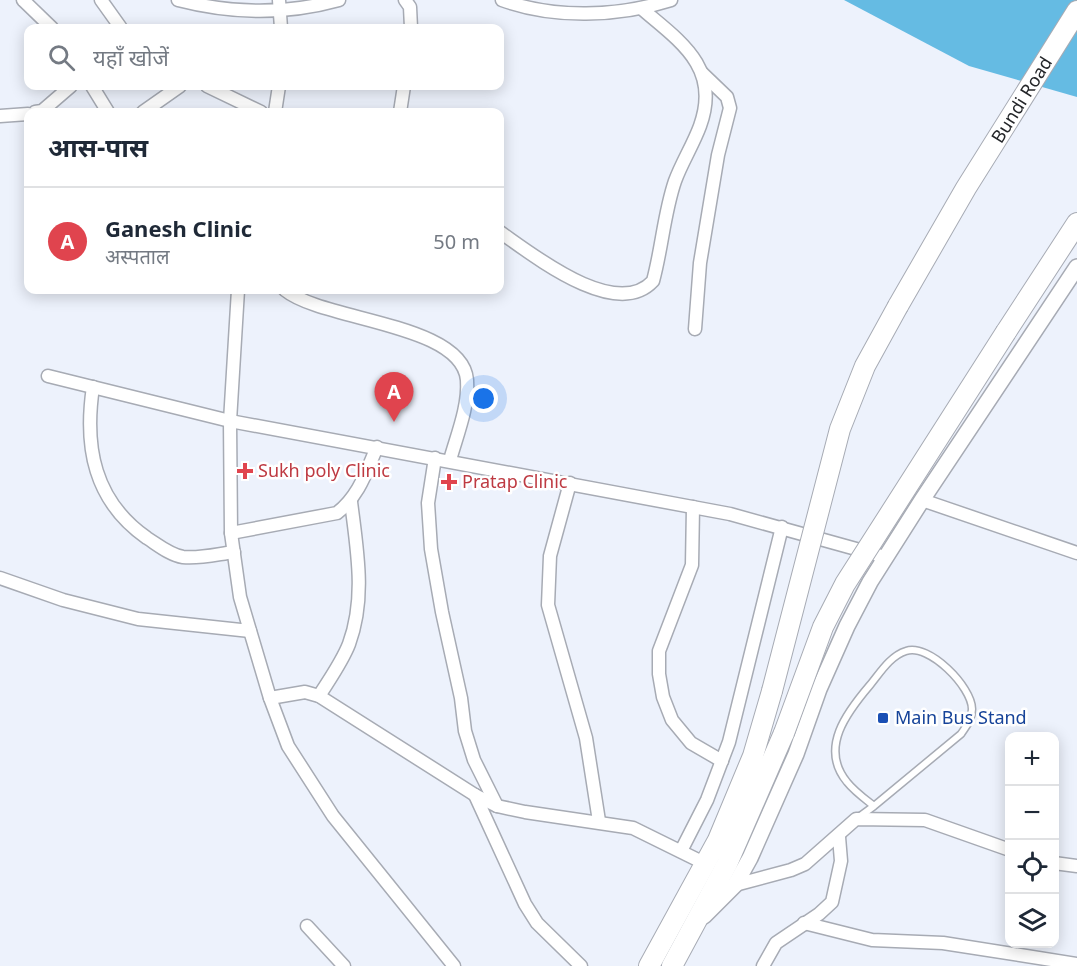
<!DOCTYPE html>
<html lang="hi">
<head>
<meta charset="utf-8">
<style>
	:root { --surface:#fff; --page:#f6f6f7; --text:#1f2937; --muted:#747a83; --line:#e0e1e3; --accent:#0b8043 }
	body { margin:0; font-family:"Noto Sans","Noto Sans Devanagari",sans-serif; background:var(--page); color:var(--text) }
	.controls { position:absolute; right:18px; bottom:18px; display:grid; overflow:hidden; border-radius:12px; box-shadow:0 3px 15px #0003 }
	.controls button { width:54px; height:54px; display:grid; place-items:center; padding:0; border:0; border-bottom:2px solid var(--line); background:var(--surface); color:var(--text); font:30px sans-serif }
	.you { position:absolute; left:484px; top:399px; width:21px; height:21px; margin:-15px; border:4px solid #fff; border-radius:50%; background:#1a73e8; box-shadow:0 0 0 9px #1a73e833 }
	.badge { display:grid; place-items:center; width:39px; height:39px; border-radius:50%; background:var(--accent); color:#fff; font-size:20px; font-weight:700 }
	.pin { position:absolute; translate:-50% -50px; filter:drop-shadow(0 2px 3px #0008) }
	.pin::after { content:''; position:absolute; top:32px; width:21px; height:18px; background:inherit; clip-path:polygon(0 0,100% 0,50% 100%) }
	.list { margin:0; padding:0; list-style:none }
	h2 { display:flex; justify-content:space-between; align-items:center; height:78px; margin:0; padding:0 24px; font-size:26px }
	h2 small { font-size:20px; font-weight:400; color:var(--muted) }
	.list li { display:grid; grid-template-columns:39px 1fr auto; gap:18px; align-items:center; box-sizing:border-box; height:108px; padding:0 24px; border-top:2px solid var(--line) }
	.list b { display:block; font-size:22px; white-space:nowrap }
	.list p { margin:0; font-size:20px; white-space:nowrap; color:var(--muted) }
	.list em { font-size:20px; font-style:normal; color:var(--muted) }
	.icon { flex:none; width:33px; height:33px; fill:none; stroke:currentColor; stroke-width:2; stroke-linecap:round; stroke-linejoin:round }
	.map { position:relative; flex:none; width:1077px; height:966px; overflow:hidden }
	.search { position:absolute; background:var(--surface); box-shadow:0 3px 15px #0003; left:24px; top:24px; width:480px; height:66px; display:flex; align-items:center; gap:15px; box-sizing:border-box; padding:0 21px; border-radius:12px; color:var(--muted); font-size:22px }
	.panel { position:absolute; background:var(--surface); box-shadow:0 3px 15px #0003; left:24px; top:108px; width:480px; height:186px; border-radius:12px }
	.map>svg:first-child { display:block }
	.water { fill:#65bbe3 }
	.lines { fill:none; stroke-linecap:round; stroke-linejoin:round }
	.service-casing { stroke:#a7abb4; stroke-width:9 }
	.minor-casing { stroke:#a7abb4; stroke-width:15 }
	.tertiary-casing { stroke:#a7abb4; stroke-width:18 }
	.primary-casing { stroke:#a7abb4; stroke-width:22 }
	.service { stroke:#fff; stroke-width:6 }
	.minor { stroke:#fff; stroke-width:12 }
	.tertiary { stroke:#fff; stroke-width:15 }
	.primary { stroke:#fff; stroke-width:20 }
	.primary-bridge-casing { stroke:#a7abb4; stroke-width:22; stroke-linecap:butt }
	.primary-bridge { stroke:#fff; stroke-width:20 }
	.health-dot { fill:#e0444e; stroke:#fff; stroke-width:2 }
	.transit-dot { fill:#1a4fb4; stroke:#fff; stroke-width:2 }
	.labels { text-anchor:middle; stroke-width:5; stroke-linejoin:round; paint-order:stroke }
	.street-label { font-size:18px; fill:#242629; stroke:#fff }
	.health-label { font-size:18px; fill:#be3a42; stroke:#fff; text-anchor:start }
	.transit-label { font-size:18px; fill:#164399; stroke:#fff; text-anchor:start }
</style>
</head>
<body>
<div class="map">
<svg width="1077" height="966" viewBox="0 0 1077 966">
	<rect width="100%" height="100%" fill="#edf2fc"/>
	<!-- water -->
	<path class="water" d="M844,0H1077V97L969,66Z"/>
	<g class="lines">
		<defs>
			<path id="service" d="M859,817L874,806L961,734C967,725 972,719 972,709C972,687 929,643 906,651C890,656 880,673 870,685C847,712 819,748 847,782C854,791 865,799 874,806"/>
			<g id="minor">
				<path d="M23,0L52,28"/>
				<path d="M101,0L121,28"/>
				<path d="M178,0C232,14 285,15 339,0"/>
				<path d="M279,0L281,28"/>
				<path d="M405,0L410,7L411,28"/>
				<path d="M502,0C554,19 618,17 671,0"/>
				<path d="M92,86L108,112"/>
				<path d="M207,86L261,112"/>
				<path d="M35,112L42,111L71,86"/>
				<path d="M143,112L180,86"/>
				<path d="M275,112L279,86"/>
				<path d="M400,112L404,86"/>
				<path d="M0,116L28,114"/>
				<path d="M500,232C533,255 616,321 653,281C662,248 664,213 675,181C682,162 693,145 700,126C721,68 681,42 642,9"/>
				<path d="M238,290L230,421L231,533L240,597L270,698L288,746L333,816L454,966"/>
				<path d="M285,290C323,321 462,323 467,380C469,406 457,435 450,460"/>
				<path d="M695,329L700,263L718,155L730,108L727,97L702,73"/>
				<path d="M48,376L230,421L730,514L885,557"/>
				<path d="M93,387C84,447 94,501 147,538C158,545 170,555 183,557C199,559 218,554 234,552"/>
				<path d="M435,458L428,503L431,549L442,612L461,698L465,731L474,760L497,806"/>
				<path d="M570,483L550,556L548,605L586,738L599,821"/>
				<path d="M922,500L1077,553"/>
				<path d="M693,507L692,565L659,651V674L663,697L672,720L691,743L722,761"/>
				<path d="M231,533L337,513C359,496 366,472 377,447"/>
				<path d="M0,578L63,600L138,619L250,631"/>
				<path d="M319,696C329,680 342,662 349,644C366,598 357,550 351,502"/>
				<path d="M270,698L305,692L319,696L475,795L497,806L525,812L633,828L706,864"/>
				<path d="M475,795L525,904L537,923L581,966"/>
				<path d="M681,851L707,800L729,742L782,527"/>
				<path d="M1054,863L1077,866"/>
				<path d="M735,885L791,870L805,864L856,819L925,820L1010,850"/>
				<path d="M804,923L872,940L943,943L1077,964"/>
				<path d="M307,926L344,966"/>
				<path d="M763,966L776,943L819,914L832,902L841,861L839,837"/>
			</g>
			<path id="tertiary" d="M704,916L735,885L750,858L796,754L819,689L847,626L870,582L922,500L1077,267"/>
			<g id="primary">
				<path d="M898,306L966,188L1077,11"/>
				<path d="M1006,332L1077,223"/>
				<path d="M649,966L718,840L753,756L772,691"/>
				<path d="M672,966L727,864L784,733"/>
			</g>
		</defs>
		<!-- service casing -->
		<use href="#service" class="service-casing"/>
		<!-- minor casing -->
		<use href="#minor" class="minor-casing"/>
		<!-- tertiary casing -->
		<use href="#tertiary" class="tertiary-casing"/>
		<!-- primary casing -->
		<use href="#primary" class="primary-casing"/>
		<!-- service -->
		<use href="#service" class="service"/>
		<!-- minor -->
		<use href="#minor" class="minor"/>
		<!-- tertiary -->
		<use href="#tertiary" class="tertiary"/>
		<!-- primary -->
		<use href="#primary" class="primary"/>
		<defs>
			<g id="primary-bridge">
				<path d="M772,691L840,429L865,366L898,306"/>
				<path d="M784,733L823,627L845,584L1006,332"/>
			</g>
		</defs>
		<!-- primary-bridge casing -->
		<use href="#primary-bridge" class="primary-bridge-casing"/>
		<!-- primary-bridge -->
		<use href="#primary-bridge" class="primary-bridge"/>
	</g>
	<!-- markers -->
	<g class="health-dot">
		<path d="M242 462h6v6h6v6h-6v6h-6v-6h-6v-6h6z"/>
		<path d="M446 473h6v6h6v6h-6v6h-6v-6h-6v-6h6z"/>
	</g>
	<rect class="transit-dot" x="877" y="712" width="12" height="12" rx="3"/>
	<g class="labels">
		<!-- street labels -->
		<g class="street-label">
			<text transform="translate(1022 100) rotate(-58)" y="6">Bundi Road</text>
		</g>
		<!-- health labels -->
		<g class="health-label">
			<text x="258" y="477">Sukh poly Clinic</text>
			<text x="462" y="488">Pratap Clinic</text>
		</g>
		<!-- transit labels -->
		<g class="transit-label">
			<text x="895" y="724">Main Bus Stand</text>
		</g>
	</g>
</svg>
<div class="controls">
<button>+</button>
<button>−</button>
<button><svg class="icon" aria-label="locate" viewBox="0 0 24 24"><circle cx="12" cy="12" r="6"/><path d="M12 2v4M12 18v4M2 12h4M18 12h4"/></svg></button>
<button><svg class="icon" aria-label="layers" viewBox="0 0 24 24"><path d="M12 4l9 5-9 5-9-5zM3 14l9 5 9-5"/></svg></button>
</div>
<div class="you"></div>
<div class="pin badge" style="left:394px;top:422px;background:#e0444e">A</div>
<div class="search"><svg class="icon" aria-label="search" viewBox="0 0 24 24"><circle cx="10" cy="10" r="6"/><path d="M15 15l6 6"/></svg>यहाँ खोजें</div>
<section class="panel">
<h2>आस-पास<small></small></h2>
<ul class="list">
<li><span class="badge" style="background:#e0444e">A</span><div><b>Ganesh Clinic</b><p>अस्पताल</p></div><em>50 m</em></li>
</ul>
</section>
</div>
</body>
</html>
